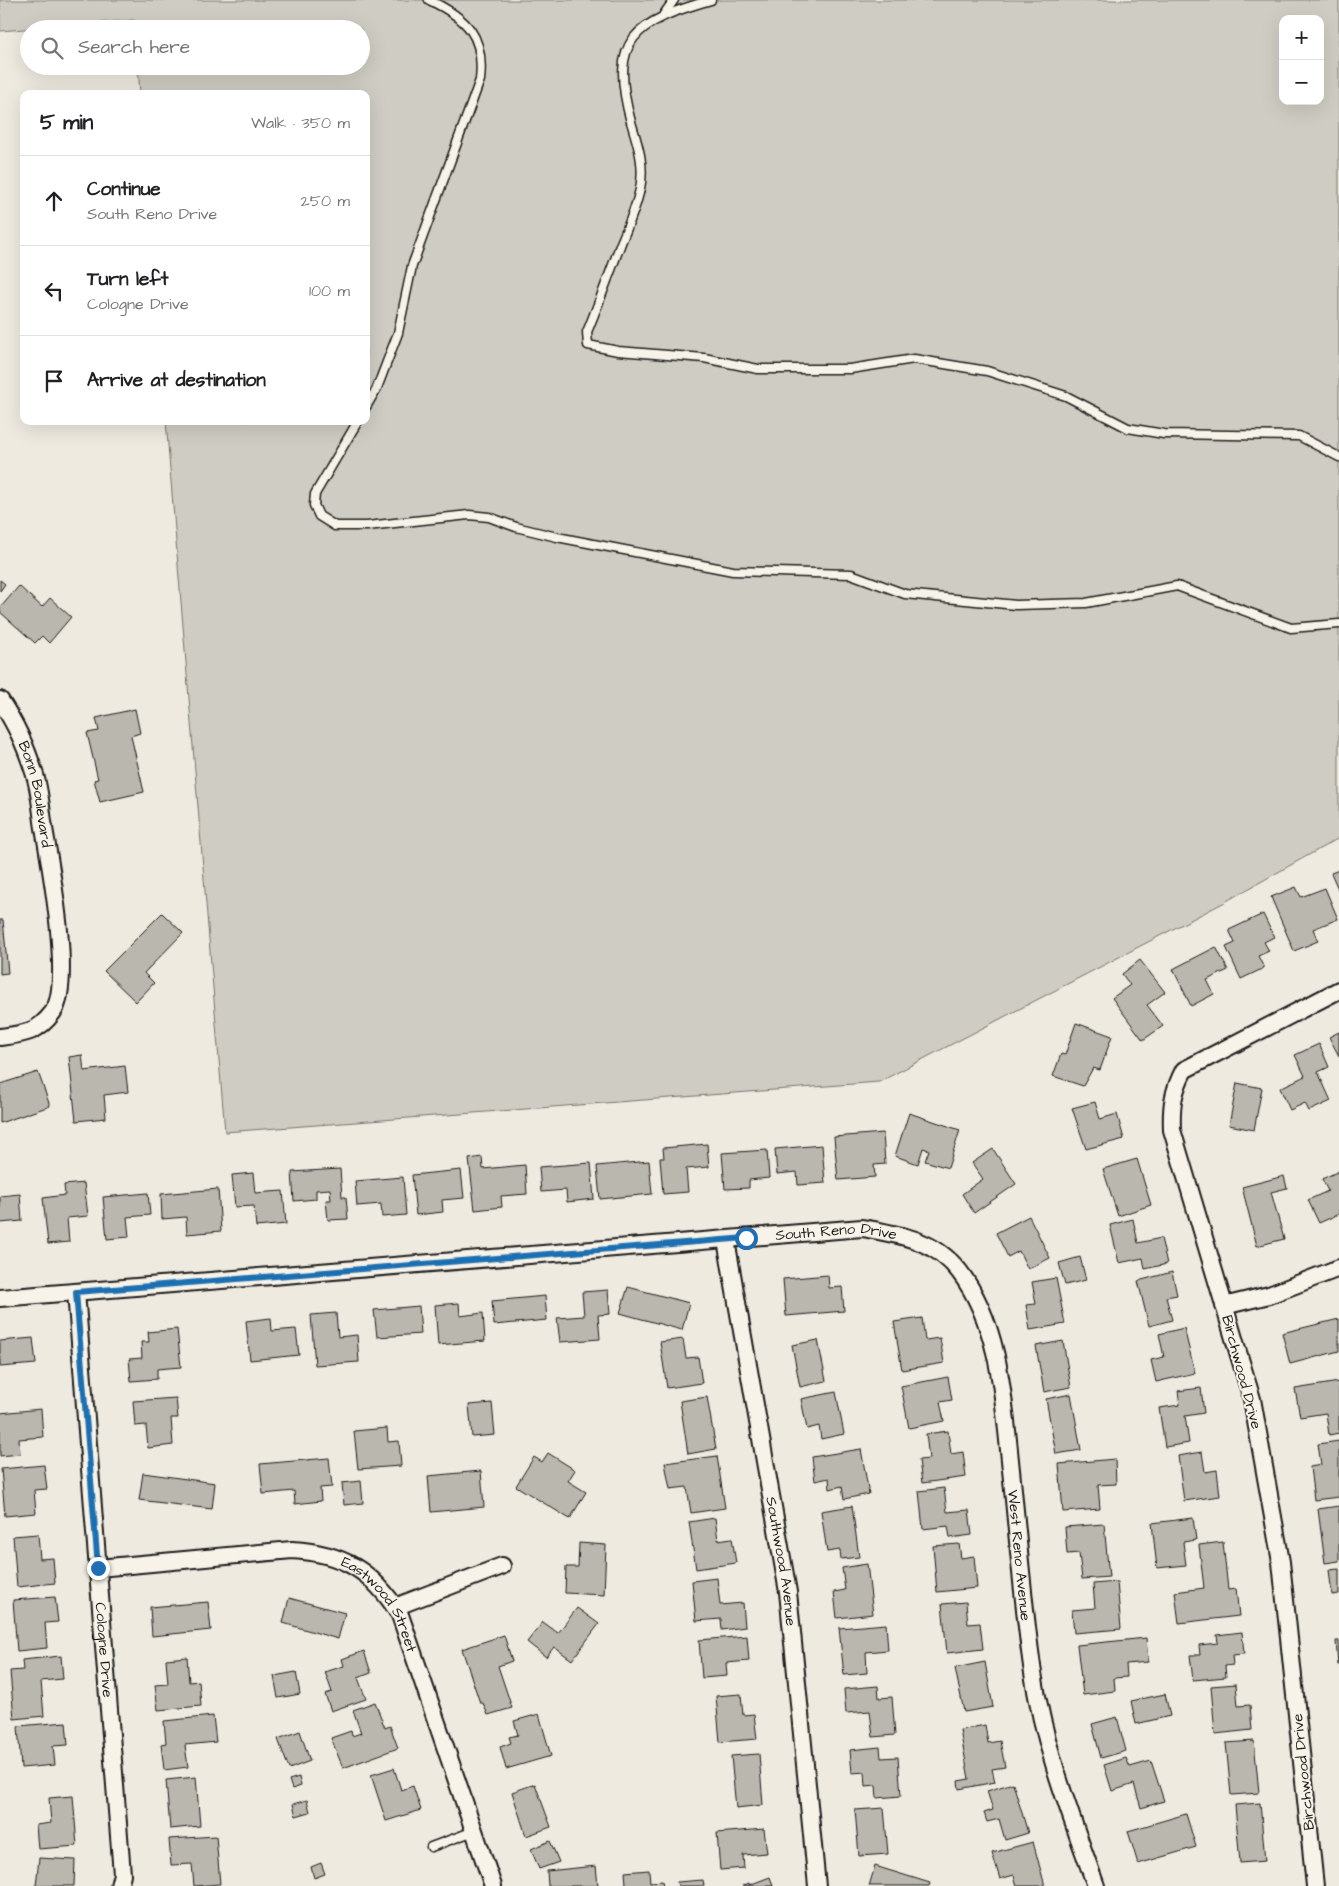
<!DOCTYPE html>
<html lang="en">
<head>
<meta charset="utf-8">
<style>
	:root { --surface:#fff; --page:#f6f6f6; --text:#202124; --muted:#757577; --line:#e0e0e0 }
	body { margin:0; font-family:"Architects Daughter",sans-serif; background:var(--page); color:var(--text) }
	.controls { position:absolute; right:15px; top:15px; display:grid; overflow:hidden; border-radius:10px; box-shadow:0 5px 20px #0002 }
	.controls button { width:45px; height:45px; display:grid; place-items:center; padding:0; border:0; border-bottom:1px solid var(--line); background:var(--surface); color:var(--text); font:25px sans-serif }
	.stop { position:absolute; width:15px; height:15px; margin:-11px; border:4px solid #1f6fb2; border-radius:50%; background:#fff }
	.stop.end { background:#1f6fb2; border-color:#fff; box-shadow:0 1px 5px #0008 }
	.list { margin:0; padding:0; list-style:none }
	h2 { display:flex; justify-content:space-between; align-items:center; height:65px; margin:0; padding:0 20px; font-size:21px }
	h2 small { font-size:16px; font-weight:400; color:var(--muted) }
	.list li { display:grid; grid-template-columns:32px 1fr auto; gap:15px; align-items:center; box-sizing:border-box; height:90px; padding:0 20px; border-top:1px solid var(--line) }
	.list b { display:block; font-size:19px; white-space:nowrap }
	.list p { margin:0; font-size:16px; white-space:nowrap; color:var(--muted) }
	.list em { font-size:16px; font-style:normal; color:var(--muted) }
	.icon { flex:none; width:28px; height:28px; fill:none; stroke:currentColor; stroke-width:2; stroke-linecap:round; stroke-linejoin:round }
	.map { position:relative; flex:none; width:1339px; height:1886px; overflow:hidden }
	.search { position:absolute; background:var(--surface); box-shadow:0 5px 20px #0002; left:20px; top:20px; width:350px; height:55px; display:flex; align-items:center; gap:12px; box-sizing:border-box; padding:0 18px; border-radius:28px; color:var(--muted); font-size:19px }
	.panel { position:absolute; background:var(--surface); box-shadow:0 5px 20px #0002; left:20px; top:90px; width:350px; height:335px; border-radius:10px }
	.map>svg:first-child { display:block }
	.green { fill:#cfccc3; stroke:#767470; fill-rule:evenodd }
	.building { fill:#bab7af; stroke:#1c1c1c }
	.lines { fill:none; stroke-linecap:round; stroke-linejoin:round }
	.service-casing { stroke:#1c1c1c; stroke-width:11 }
	.minor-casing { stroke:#1c1c1c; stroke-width:20 }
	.service { stroke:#f7f3e8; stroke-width:8 }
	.minor { stroke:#f7f3e8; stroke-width:16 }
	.route { stroke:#1f6fb2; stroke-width:6 }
	.labels { text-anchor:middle; stroke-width:4; stroke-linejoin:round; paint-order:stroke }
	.street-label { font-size:15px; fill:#1c1c1c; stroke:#f7f3e8 }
</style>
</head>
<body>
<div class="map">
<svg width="1339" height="1886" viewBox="0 0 1339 1886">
	<rect width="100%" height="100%" fill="#eeeae0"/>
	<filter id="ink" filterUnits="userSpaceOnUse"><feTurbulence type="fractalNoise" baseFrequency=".02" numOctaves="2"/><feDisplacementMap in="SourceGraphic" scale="10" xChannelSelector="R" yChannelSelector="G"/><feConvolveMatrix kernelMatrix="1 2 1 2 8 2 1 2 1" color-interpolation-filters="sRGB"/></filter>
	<g filter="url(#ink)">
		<!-- green -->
		<path class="green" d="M0,0H1339V838L1223,903L879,1082L225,1132L166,421H366V94H140L138,66H361V29H135L134,20L0,31ZM1283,19H1320V101H1283Z"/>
		<!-- building -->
		<g class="building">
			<path d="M0,580L5,584L0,591Z"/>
			<path d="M19,586L42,607L50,598L71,617L49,643L42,636L35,643L0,612V608Z"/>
			<path d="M135,709L140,733L131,736L144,792L100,802L94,780L98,779L87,733L99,731L96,718Z"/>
			<path d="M1339,870V891L1331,873Z"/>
			<path d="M1296,887L1301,897L1325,888L1338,919L1313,929L1318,941L1294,951L1271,897Z"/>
			<path d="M162,913L183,933L144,973L154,983L136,1002L104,971Z"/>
			<path d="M1263,914L1274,937L1264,942L1269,951L1258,956L1264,968L1241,979L1226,947L1235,943L1229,930Z"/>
			<path d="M0,920H3L8,973L0,974Z"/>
			<path d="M1216,947L1228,970L1207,980L1214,994L1191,1006L1173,969Z"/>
			<path d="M1140,960L1165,992L1147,1005L1163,1026L1143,1040L1112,998L1130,985L1122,974Z"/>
			<path d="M1076,1023L1112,1036L1100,1070L1093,1068L1083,1086L1053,1076L1061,1054L1065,1055Z"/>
			<path d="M1339,1032V1056L1329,1037Z"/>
			<path d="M1319,1044L1329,1067L1318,1072L1331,1101L1309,1111L1305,1103L1290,1110L1280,1088L1305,1076L1295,1055Z"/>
			<path d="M82,1055L84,1071L125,1066L128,1092L104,1095L106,1118L76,1121L69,1057Z"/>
			<path d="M38,1072L50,1106L0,1123V1084Z"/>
			<path d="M1237,1083L1262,1088L1254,1130L1229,1125Z"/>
			<path d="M1095,1102L1100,1119L1117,1114L1124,1139L1086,1149L1072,1108Z"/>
			<path d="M909,1113L960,1130L948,1168L925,1161L929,1150L923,1148L918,1164L895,1156Z"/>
			<path d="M883,1133L885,1164L874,1165L875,1177L838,1180L834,1137Z"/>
			<path d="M707,1144L709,1167L686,1169L688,1192L663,1194L660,1158H664L663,1148Z"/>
			<path d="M822,1145L825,1183L798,1185L797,1172L777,1174L775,1149Z"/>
			<path d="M993,1149L1016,1184L974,1213L962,1194L983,1179L972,1163Z"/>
			<path d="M767,1150L769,1178L749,1180V1188L725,1189L722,1153Z"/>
			<path d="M482,1157L483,1169L525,1165L527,1194L501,1196L502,1207L475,1210L469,1159Z"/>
			<path d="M1137,1159L1151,1205L1118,1216L1103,1169Z"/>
			<path d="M649,1161L652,1194L600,1199L597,1166Z"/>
			<path d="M591,1163L594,1199L567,1202L566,1190L541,1192L539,1167Z"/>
			<path d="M340,1169L342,1197H346L348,1219L328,1220L326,1200H331L330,1189L316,1190V1199L294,1201L292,1172Z"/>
			<path d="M461,1170L464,1198L442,1200L443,1212L416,1215L412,1175Z"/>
			<path d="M1339,1171V1214L1319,1223L1308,1200L1328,1191L1322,1179Z"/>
			<path d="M253,1173L255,1193L283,1191L286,1224L256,1227L254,1206L235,1207L232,1175Z"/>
			<path d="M1284,1176L1287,1188L1271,1192L1284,1239L1257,1246L1242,1187Z"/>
			<path d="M403,1177L406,1215L382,1217L381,1204L357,1206L355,1181Z"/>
			<path d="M84,1183L88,1216L67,1218L69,1242L48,1244L43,1198L65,1195L64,1185Z"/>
			<path d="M218,1189L221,1231L187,1234L186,1217L162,1219L161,1194Z"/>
			<path d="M148,1193L150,1215L127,1217L129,1237L107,1239L103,1197Z"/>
			<path d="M20,1194L22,1221L0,1223V1196Z"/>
			<path d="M1029,1216L1050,1258L1028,1269L1019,1251L1008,1257L996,1233Z"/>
			<path d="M1133,1219L1138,1243L1161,1238L1167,1264L1145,1269L1143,1258L1119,1263L1110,1225Z"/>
			<path d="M1080,1257L1086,1280L1065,1285L1059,1263Z"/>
			<path d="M1172,1272L1177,1295L1166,1297L1172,1320L1149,1326L1138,1281Z"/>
			<path d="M828,1275L829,1288L842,1287L844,1311L786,1316L783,1279Z"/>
			<path d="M1056,1278L1065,1324L1030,1330L1026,1305L1036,1304L1032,1282Z"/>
			<path d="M628,1287L689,1303L682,1330L620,1313Z"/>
			<path d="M608,1290L610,1314L598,1315L600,1339L560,1342L557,1318L584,1316L582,1292Z"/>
			<path d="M545,1296L547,1320L494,1325L492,1301Z"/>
			<path d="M459,1303L460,1316L483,1313L485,1341L438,1345L435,1305Z"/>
			<path d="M419,1306L421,1334L377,1337L374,1310Z"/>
			<path d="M336,1313L338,1337L357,1335L359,1362L315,1365L311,1315Z"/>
			<path d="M271,1318L272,1331L296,1329L299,1355L250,1360L246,1321Z"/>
			<path d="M922,1318L925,1340L940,1338L944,1363L902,1370L894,1322Z"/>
			<path d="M1339,1319V1351L1290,1364L1282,1333Z"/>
			<path d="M1184,1328L1195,1373L1156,1382L1151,1360L1164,1357L1159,1334Z"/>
			<path d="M177,1329L181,1367L157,1369V1379L131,1381L129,1359L142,1358L141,1342H149L148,1332Z"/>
			<path d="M33,1338L36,1364L0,1367V1341Z"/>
			<path d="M683,1339L686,1358L698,1357L702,1383L667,1388L660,1342Z"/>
			<path d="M818,1340L826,1381L800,1387L792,1345Z"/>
			<path d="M1063,1341L1071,1387L1044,1392L1036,1346Z"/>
			<path d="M948,1377L952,1400L940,1402L944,1421L909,1428L901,1386Z"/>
			<path d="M1339,1382V1433L1329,1435L1326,1413L1300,1417L1295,1389Z"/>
			<path d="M1201,1388L1204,1413L1185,1416L1189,1443L1165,1447L1159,1408L1180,1405L1178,1391Z"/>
			<path d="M836,1392L844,1434L821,1439L819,1426L807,1429L801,1399Z"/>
			<path d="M1071,1394L1081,1450L1056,1454L1046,1399Z"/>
			<path d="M707,1397L716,1449L688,1454L680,1401Z"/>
			<path d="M176,1398L178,1418H171L173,1445L148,1448L146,1425L135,1426L133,1401Z"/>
			<path d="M492,1403L495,1435L472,1437L469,1405Z"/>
			<path d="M41,1409L43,1437L19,1439L20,1454L0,1456V1413Z"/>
			<path d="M387,1428L388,1442L399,1441L401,1466L358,1469L354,1431Z"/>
			<path d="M948,1431L951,1454L963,1452L966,1477L922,1483L919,1460L929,1459L926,1434Z"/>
			<path d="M1339,1441V1497L1314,1500L1310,1467L1321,1465L1318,1444Z"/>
			<path d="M861,1449L869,1494L844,1499L842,1486L830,1489L829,1478L815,1481L812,1457Z"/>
			<path d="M1202,1452L1205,1472L1217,1470L1220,1496L1184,1501L1178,1456Z"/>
			<path d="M548,1453L575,1470L568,1481L586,1492L570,1519L516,1486L534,1457L542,1462Z"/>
			<path d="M717,1456L725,1508L691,1513L687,1487L670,1489L665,1463Z"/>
			<path d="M329,1458L332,1487L320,1488L321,1501L295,1504L294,1491L263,1494L260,1464Z"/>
			<path d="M1115,1459L1116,1484L1098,1485L1100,1509L1063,1512L1059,1464Z"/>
			<path d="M44,1465L47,1489L34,1490L36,1513L5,1516L1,1469Z"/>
			<path d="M481,1471L484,1507L431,1512L428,1476Z"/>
			<path d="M143,1473L215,1483L212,1509L139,1500Z"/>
			<path d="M361,1481L363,1503L344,1505L342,1483Z"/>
			<path d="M944,1488L947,1512L969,1510L972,1535L950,1538L948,1526L923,1529L919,1491Z"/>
			<path d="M852,1506L859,1557L841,1559L840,1550L827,1552L821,1511Z"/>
			<path d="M1339,1506V1561L1325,1563L1318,1509Z"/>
			<path d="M715,1518L718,1540L732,1538L736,1563L696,1569L689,1522Z"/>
			<path d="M1193,1518L1196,1540L1183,1542L1186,1565L1157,1568L1152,1523Z"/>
			<path d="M1104,1524L1109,1577L1082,1579L1079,1553L1067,1554L1065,1527Z"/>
			<path d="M38,1534L40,1559L53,1558L55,1583L17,1587L13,1536Z"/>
			<path d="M1223,1542L1228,1590L1236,1589L1239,1616L1179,1623L1175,1592L1204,1588L1199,1545Z"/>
			<path d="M579,1543L606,1545L604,1595L565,1593L566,1567H578Z"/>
			<path d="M959,1544L961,1558L974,1556L977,1588L937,1592L933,1546Z"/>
			<path d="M867,1564L873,1614L837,1618L834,1592L845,1590L842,1568Z"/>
			<path d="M1339,1569V1594L1332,1595L1329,1570Z"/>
			<path d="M717,1578L720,1605L743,1603L745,1627L722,1630L721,1619L696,1621L692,1581Z"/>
			<path d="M1117,1582L1121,1629L1074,1633L1072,1610L1095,1608L1093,1584Z"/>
			<path d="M55,1597L58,1622L45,1623L47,1648L17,1651L13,1600Z"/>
			<path d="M289,1598L345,1613L338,1639L283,1623Z"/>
			<path d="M208,1602L211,1630L152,1636L150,1607Z"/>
			<path d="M966,1602L968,1624L980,1623L983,1649L947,1653L942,1604Z"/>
			<path d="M577,1608L599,1624L572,1660L554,1647L546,1657L527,1642L543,1622L558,1633Z"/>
			<path d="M886,1624L888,1650L866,1652L867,1673L844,1675L839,1628Z"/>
			<path d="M1242,1632L1244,1654L1232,1655L1233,1665L1225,1666L1226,1677L1193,1680L1190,1655H1200L1199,1645L1218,1643L1217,1635Z"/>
			<path d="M504,1635L512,1661L498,1666L512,1708L488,1715L483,1703H480L462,1649Z"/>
			<path d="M747,1636L749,1661L726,1663L727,1676L702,1678L699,1640Z"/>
			<path d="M1146,1638L1148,1662L1126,1664L1127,1677L1114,1678L1115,1691L1083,1695L1077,1645Z"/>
			<path d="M1336,1641H1339V1665H1338Z"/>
			<path d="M364,1651L371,1673L358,1678L366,1699L331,1711L325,1694L332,1692L325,1672L344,1666L342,1659Z"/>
			<path d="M61,1656L63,1679L41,1681L44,1716L14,1719L10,1671L23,1670L22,1660Z"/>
			<path d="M187,1657L189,1682L199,1681L201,1706L158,1710L155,1685L168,1684L166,1659Z"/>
			<path d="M985,1662L993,1707L964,1712L955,1668Z"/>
			<path d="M296,1672L300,1694L278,1698L274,1676Z"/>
			<path d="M1236,1684L1238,1706L1250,1705L1252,1730L1215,1734L1211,1686Z"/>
			<path d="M878,1686L879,1698L892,1697L895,1735L873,1737L870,1711L846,1713L844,1689Z"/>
			<path d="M741,1694L743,1715L754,1714L757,1739L720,1742L716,1696Z"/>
			<path d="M1165,1694L1170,1716L1136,1724L1131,1701Z"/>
			<path d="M375,1702L385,1728L390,1726L398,1748L343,1768L331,1738L351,1731L352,1736L361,1733L353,1710Z"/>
			<path d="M539,1714L551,1756L506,1769L500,1747L511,1743L509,1737L518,1735L514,1721Z"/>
			<path d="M213,1716L216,1742L185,1745L188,1767L164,1770L161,1744L166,1743L164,1721Z"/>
			<path d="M1117,1717L1126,1751L1101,1758L1092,1724Z"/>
			<path d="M66,1722L68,1745L53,1746L55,1765L21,1768L18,1726Z"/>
			<path d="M985,1725L988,1743L1000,1741L1005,1767L992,1769L995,1782L959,1789L958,1781L969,1779L960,1730Z"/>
			<path d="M300,1731L310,1761L289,1769L278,1739Z"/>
			<path d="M1254,1741L1259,1793L1231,1795L1226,1743Z"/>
			<path d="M880,1747L881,1758L898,1757L901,1796L877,1798L876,1785L866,1786L865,1772L852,1773L850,1750Z"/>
			<path d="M759,1754L763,1805L736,1808L731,1756Z"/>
			<path d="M1126,1758L1130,1767L1151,1761L1164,1801L1141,1808L1134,1784L1112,1791L1104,1765Z"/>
			<path d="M394,1768L401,1790L413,1786L421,1810L386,1821L371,1775Z"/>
			<path d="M196,1777L200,1826L170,1829L166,1780Z"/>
			<path d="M299,1777L301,1786L292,1789L289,1780Z"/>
			<path d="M1013,1783L1028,1833L1005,1840L999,1819L987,1822L984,1813L993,1810L987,1791Z"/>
			<path d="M535,1784L551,1827L526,1836L512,1792Z"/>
			<path d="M73,1796L77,1846L38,1849L36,1825L51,1823L49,1798Z"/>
			<path d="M307,1800L310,1812L296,1816L293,1804Z"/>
			<path d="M1260,1803L1265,1861L1240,1863L1235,1805Z"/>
			<path d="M884,1808L888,1854L859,1856L855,1810Z"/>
			<path d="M1186,1814L1196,1847L1138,1864L1128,1831Z"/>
			<path d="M764,1829L767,1853L743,1855L744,1868L720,1870L717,1833Z"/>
			<path d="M216,1836L220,1884L194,1886L192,1864L171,1865L169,1839Z"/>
			<path d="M550,1841L559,1862L539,1869L531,1849Z"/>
			<path d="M1033,1842L1045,1886H1017L1014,1875L1000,1879L992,1853Z"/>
			<path d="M39,1858L75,1860L74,1886H36Z"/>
			<path d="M321,1863L325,1874L314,1878L311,1867Z"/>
			<path d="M596,1866L598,1886H548L547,1871Z"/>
			<path d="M875,1866L930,1883L929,1886H869Z"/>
			<path d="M649,1870L650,1882L662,1881L663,1886H614L626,1884L625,1872Z"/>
			<path d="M770,1877L773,1886H742L749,1883V1885Z"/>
			<path d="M703,1880L704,1886H678L677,1882Z"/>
		</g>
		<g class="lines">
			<defs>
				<g id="service">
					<path d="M711,0C635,22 608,38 631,122C638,145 645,165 640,189C636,208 628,226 621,243C610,273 599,303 587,332L588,345L618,351L704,358L758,369H850L914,359L987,371L1066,396L1128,428L1164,434L1299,436L1339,457"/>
					<path d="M664,14L674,0"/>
					<path d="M366,407L377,388L398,333L412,266L480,80C485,36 467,18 429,0"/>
					<path d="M358,421L315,494L314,505L319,516L335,526H367L469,515L489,517L516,527L557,537L733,571L851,574L905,594L1016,605L1086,603L1177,586L1291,628L1339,624"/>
					<path d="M431,1847L474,1831"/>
				</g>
				<g id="minor">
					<path id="s1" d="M0,700C16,725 25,744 34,772C40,789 41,810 44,828C50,865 73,983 53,1012C38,1033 23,1034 0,1037"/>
					<path id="s2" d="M726,1240L788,1592L817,1886"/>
					<path id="s3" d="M76,1292L122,1874L119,1886"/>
					<path id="s4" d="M0,1298L862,1228C900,1235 934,1239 959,1271C1001,1326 1004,1404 1011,1470C1018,1537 1023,1606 1033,1673C1044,1747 1071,1816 1096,1886"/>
					<path d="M1224,1306L1269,1295L1339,1268"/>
					<path id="s5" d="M98,1568L292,1550C343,1553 373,1571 400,1615L493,1886"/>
					<path d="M395,1607L502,1566"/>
					<path d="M1315,1886L1281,1562L1252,1399L1172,1130C1171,1106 1173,1091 1184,1070L1339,990"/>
				</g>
			</defs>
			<!-- service casing -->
			<use href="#service" class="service-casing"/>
			<!-- minor casing -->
			<use href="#minor" class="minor-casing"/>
			<!-- service -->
			<use href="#service" class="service"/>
			<!-- minor -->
			<use href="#minor" class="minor"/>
		</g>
	</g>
	<g class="lines" filter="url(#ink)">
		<!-- route -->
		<path class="route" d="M98,1568L76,1292L746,1238"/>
	</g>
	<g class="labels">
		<!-- street labels -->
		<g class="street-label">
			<text dy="5" stroke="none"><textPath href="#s1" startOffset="102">Bonn Boulevard</textPath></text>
			<text dy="5" stroke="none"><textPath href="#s4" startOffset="839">South Reno Drive</textPath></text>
			<text transform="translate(1242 1372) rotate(75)" y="5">Birchwood Drive</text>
			<text dy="5" stroke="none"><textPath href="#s4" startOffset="1268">West Reno Avenue</textPath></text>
			<text dy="5" stroke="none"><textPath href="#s2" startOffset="326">Southwood Avenue</textPath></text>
			<text dy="5" stroke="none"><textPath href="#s5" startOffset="306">Eastwood Street</textPath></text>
			<text dy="5" stroke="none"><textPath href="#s3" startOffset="359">Cologne Drive</textPath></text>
			<text transform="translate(1303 1772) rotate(-96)" y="5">Birchwood Drive</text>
		</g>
	</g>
</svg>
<div class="controls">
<button>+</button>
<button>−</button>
</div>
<div class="stop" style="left:746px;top:1238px"></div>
<div class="stop end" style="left:98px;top:1568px"></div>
<div class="search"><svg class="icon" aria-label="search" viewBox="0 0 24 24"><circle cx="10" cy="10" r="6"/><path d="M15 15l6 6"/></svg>Search here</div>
<section class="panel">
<h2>5 min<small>Walk · 350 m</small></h2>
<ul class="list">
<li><svg class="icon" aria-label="ahead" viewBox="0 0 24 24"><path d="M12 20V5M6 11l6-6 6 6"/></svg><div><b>Continue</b><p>South Reno Drive</p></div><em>250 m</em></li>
<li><svg class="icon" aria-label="left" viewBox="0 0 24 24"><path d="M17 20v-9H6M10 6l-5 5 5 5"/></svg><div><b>Turn left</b><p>Cologne Drive</p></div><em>100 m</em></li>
<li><svg class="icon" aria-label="arrive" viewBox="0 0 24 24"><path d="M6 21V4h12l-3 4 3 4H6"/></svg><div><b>Arrive at destination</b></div></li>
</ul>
</section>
</div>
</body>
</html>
